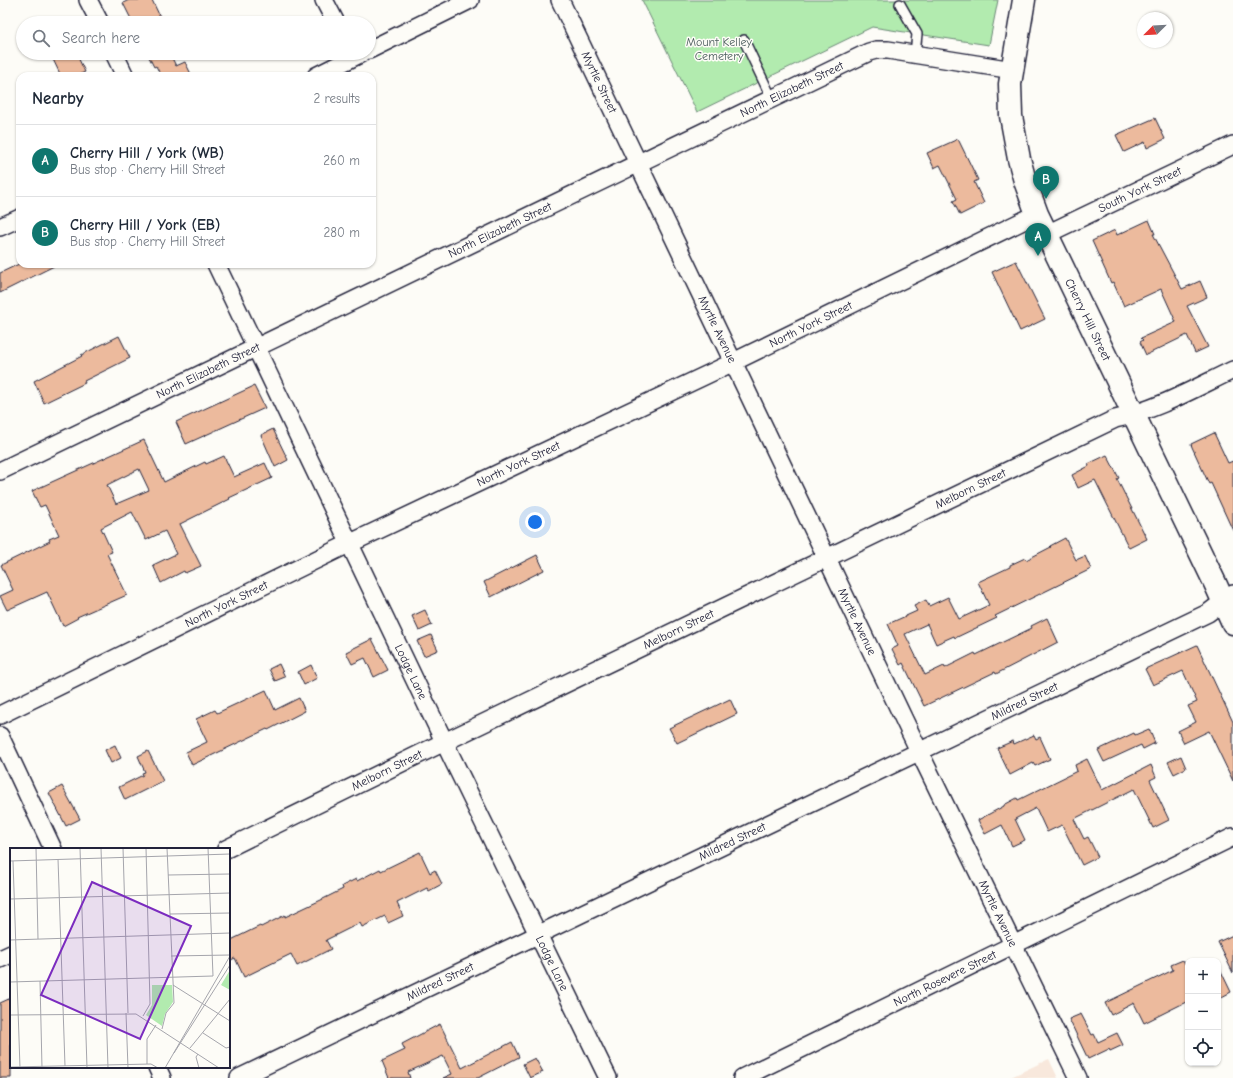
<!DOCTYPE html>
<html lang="en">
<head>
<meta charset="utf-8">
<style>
	:root { --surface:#fff; --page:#f2f2f3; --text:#1f2937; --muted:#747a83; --line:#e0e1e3; --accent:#0f766e }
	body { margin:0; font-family:"Comic Neue",sans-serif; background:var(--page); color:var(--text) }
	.controls { position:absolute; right:12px; bottom:12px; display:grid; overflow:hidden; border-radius:8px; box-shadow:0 1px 3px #0004 }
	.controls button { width:36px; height:36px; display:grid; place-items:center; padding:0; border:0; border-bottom:1px solid var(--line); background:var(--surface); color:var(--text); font:20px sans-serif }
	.compass { position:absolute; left:1137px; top:12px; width:36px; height:36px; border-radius:50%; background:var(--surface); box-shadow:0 1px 3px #0004; rotate:246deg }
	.you { position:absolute; left:535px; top:522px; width:14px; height:14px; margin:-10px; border:3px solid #fff; border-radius:50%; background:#1a73e8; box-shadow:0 0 0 6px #1a73e833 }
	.badge { display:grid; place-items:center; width:26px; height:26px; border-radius:50%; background:var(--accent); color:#fff; font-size:13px; font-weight:700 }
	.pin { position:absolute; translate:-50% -33px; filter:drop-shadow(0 1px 2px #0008) }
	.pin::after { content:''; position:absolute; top:21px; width:14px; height:12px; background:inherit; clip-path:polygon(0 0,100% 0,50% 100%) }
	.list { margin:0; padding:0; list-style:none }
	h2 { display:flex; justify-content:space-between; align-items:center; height:52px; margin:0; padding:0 16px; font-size:17px }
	h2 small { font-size:13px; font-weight:400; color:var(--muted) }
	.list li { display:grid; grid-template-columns:26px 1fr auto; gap:12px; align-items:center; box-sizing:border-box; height:72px; padding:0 16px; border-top:1px solid var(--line) }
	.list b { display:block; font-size:15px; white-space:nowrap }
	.list p { margin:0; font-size:13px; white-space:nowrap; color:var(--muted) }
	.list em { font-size:13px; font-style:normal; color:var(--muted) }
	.icon { flex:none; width:22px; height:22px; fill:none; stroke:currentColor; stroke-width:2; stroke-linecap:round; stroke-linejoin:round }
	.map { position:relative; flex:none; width:1233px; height:1078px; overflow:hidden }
	.search { position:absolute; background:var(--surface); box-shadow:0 1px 3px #0004; left:16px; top:16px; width:360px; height:44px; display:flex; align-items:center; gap:10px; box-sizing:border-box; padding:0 14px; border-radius:22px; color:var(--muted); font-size:15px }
	.panel { position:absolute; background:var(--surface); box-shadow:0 1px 3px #0004; left:16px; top:72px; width:360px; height:196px; border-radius:12px }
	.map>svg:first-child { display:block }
	.built { fill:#f8e8dc }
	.green { fill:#b2ebaf; stroke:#6a8675 }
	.building { fill:#ecba9d; stroke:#22223b; fill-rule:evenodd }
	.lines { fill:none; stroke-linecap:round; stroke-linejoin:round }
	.lane-casing { stroke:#22223b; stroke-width:12 }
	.street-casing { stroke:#22223b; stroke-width:20 }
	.secondary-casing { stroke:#22223b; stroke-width:25 }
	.lane { stroke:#fdfcf7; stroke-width:9 }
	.street { stroke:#fdfcf7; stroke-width:17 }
	.secondary { stroke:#fdfcf7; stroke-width:22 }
	.labels { text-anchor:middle; stroke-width:3; stroke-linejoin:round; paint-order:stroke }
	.park-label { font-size:12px; fill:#4d5e5e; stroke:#fdfcf7 }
	.street-label { font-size:12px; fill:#22223b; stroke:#fdfcf7 }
	.inset-road { fill:none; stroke:#a5a5ac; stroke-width:1 }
	.view { fill:#7b2cbf; fill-opacity:0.15; stroke:#7b2cbf; stroke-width:2 }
	.inset-edge { fill:none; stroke:#22223b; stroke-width:2 }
</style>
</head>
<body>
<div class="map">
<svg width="1233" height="1078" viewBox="0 0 1233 1078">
	<rect width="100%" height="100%" fill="#fdfcf7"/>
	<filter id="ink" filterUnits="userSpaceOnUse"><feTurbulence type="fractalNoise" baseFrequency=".025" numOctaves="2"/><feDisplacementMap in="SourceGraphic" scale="8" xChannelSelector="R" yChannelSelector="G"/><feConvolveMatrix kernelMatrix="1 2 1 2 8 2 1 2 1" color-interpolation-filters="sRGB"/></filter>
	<g filter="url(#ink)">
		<!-- built -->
		<path class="built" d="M1049,1059L1058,1078H1009Z"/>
		<!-- green -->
		<path class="green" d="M642,0H998L989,45L872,27L697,112Z"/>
		<!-- building -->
		<g class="building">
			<path d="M129,0H152L163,23H133L123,3Z"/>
			<path d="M50,53H76L85,72L76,76H61Z"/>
			<path d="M147,53H182L172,58L176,66L185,62L192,76H156L160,74L156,66L154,67Z"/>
			<path d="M1155,118L1165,139L1147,148L1145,142L1124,152L1116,135Z"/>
			<path d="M958,139L978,180L974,182L984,203L960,215L953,201L957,199L940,165L934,168L927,153Z"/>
			<path d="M1149,220L1155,234H1153L1182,289L1200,281L1207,297L1187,306L1208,347L1195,353L1187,335L1146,355L1140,342L1143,340L1141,338L1176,322L1161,289L1124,306L1113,282L1111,283L1092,241L1115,230L1117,235Z"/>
			<path d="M1016,261L1045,319L1020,331L992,272Z"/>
			<path d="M19,264H58L0,293V273Z"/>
			<path d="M119,336L130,358L84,381L85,383L44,403L34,381L82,356L81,355Z"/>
			<path d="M254,386L265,408L186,444L176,422Z"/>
			<path d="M273,429L288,460L275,467L261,435Z"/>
			<path d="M1214,433L1228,463L1233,461V531L1211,483L1209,484L1192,447L1191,444Z"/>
			<path d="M144,440L164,482L205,462L206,464L224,456L234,477L265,463L272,478L229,498L230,499L180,524L201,566L185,573L184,571L161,583L153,565L176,554L165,531L146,540L132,512L101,528L112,552L107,554L127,595L77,617L78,618L63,626L47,592L7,610L0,596L13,590L1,565L50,541L49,539L59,535L45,505L40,507L32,491ZM139,469L149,490L116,504L107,485Z"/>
			<path d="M1107,455L1119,478L1117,479L1147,539L1129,548L1095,480L1078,488L1072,475L1089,466L1088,464Z"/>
			<path d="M1065,538L1076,560L1085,556L1091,569L995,616L997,618L955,638L954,636L936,644L927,624L905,634L925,675L944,666L945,668L975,653L976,655L1032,628L1031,626L1047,618L1058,642L996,674L995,672L924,706L903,663L900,665L892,649L898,646L888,624L917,611L914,606L926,600L929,606L948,597L959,619L989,605L978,582L1010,567V565L1025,558L1026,560L1051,547L1050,546Z"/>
			<path d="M537,555L544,570L491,597L484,582Z"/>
			<path d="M425,610L432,625L419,631L412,616Z"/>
			<path d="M431,635L438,650L424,656L417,641Z"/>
			<path d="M372,639L388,670L374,677L365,658L352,664L346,652Z"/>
			<path d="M1197,645L1233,722V781L1209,731L1184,743L1178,731L1196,722L1188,706L1197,702L1183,671L1153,685L1145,669Z"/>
			<path d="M279,664L285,677L275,681L269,669Z"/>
			<path d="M311,665L317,678L304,685L298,672Z"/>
			<path d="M266,690L275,710L299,698L305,711L268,730L267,729L192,765L186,752L207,742L196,719L215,710L217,713Z"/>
			<path d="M730,699L737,714L677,743L669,728Z"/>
			<path d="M1149,729L1155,743L1143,749L1141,745L1104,762L1098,750L1134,733L1135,735Z"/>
			<path d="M1034,735L1036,739L1040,737L1050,759L1035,766L1033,763L1010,775L997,748L1013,741L1014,744Z"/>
			<path d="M115,745L121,758L111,763L105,750Z"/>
			<path d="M148,751L163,781L125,800L119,787L143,775L142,773L145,772L138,756Z"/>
			<path d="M1181,756L1186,768L1174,774L1168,762Z"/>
			<path d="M1087,759L1102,790L1151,765L1156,777L1150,780L1169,820L1153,828L1134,789L1074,819L1084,839L1088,837L1098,857L1082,865L1062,825L1047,832L1036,808L1015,819L1025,840L1012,846L1002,825L985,834L978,820L1004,806V805L1017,798L1018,800L1077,771L1075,765Z"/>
			<path d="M62,786L80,819L66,826L49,793Z"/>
			<path d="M420,852L430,873L435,870L442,884L429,891L427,888L397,903L403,916L388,923L385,916L362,927L360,923L326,940L331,949L297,966L291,954L244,977L235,958L229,961V941L260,926L261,927L285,915V917L321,900L343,889L342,886L356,879L357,881L380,869L381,871Z"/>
			<path d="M1233,935V973L1218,942Z"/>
			<path d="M1183,960L1188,970V1001L1144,1023L1134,1003L1111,1015L1105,1003L1173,970L1171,965Z"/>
			<path d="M1218,965L1231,992L1218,999Z"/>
			<path d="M11,998V1078H0V1003Z"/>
			<path d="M1081,1014L1092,1035L1094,1034L1098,1042L1117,1033L1123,1045L1110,1051L1109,1049L1088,1059L1069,1019Z"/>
			<path d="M440,1024L462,1068L512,1042L519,1057L478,1078H443L452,1074L443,1056L408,1072L410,1078H389L382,1061L405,1050L402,1044Z"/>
			<path d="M535,1058L543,1072L530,1078L523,1064Z"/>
		</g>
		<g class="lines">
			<defs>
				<g id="lane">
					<path d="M900,4L917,34L915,54"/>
					<path d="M744,40L772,99"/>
				</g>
				<g id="street">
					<path d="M88,0L100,23"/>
					<path d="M324,0L336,23"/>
					<path id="s1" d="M560,0L919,751L1078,1078"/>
					<path d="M369,50L470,0"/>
					<path d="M114,53L125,76"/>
					<path d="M316,76L362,53"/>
					<path d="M0,227L20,218"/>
					<path id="s2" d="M1047,234L1233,145"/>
					<path id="s3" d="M216,264L452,758L608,1078"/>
					<path id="s4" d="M0,471L869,52L876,50H888L1013,70"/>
					<path id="s5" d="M0,715L336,550L719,369L1037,214"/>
					<path d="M0,736L53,849"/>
					<path id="s6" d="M226,849L432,748L1115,419C1157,410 1195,388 1233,370"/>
					<path d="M0,959L11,954"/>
					<path d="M157,1067L162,1078"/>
					<path id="s7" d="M239,1078L1208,613L1233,594"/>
					<path id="s8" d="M742,1078L1233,837"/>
				</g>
				<g id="secondary">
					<path id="s9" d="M1024,0L1010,84L1011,116L1019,159L1025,181L1037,214L1215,583L1233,623"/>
				</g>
			</defs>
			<!-- lane casing -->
			<use href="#lane" class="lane-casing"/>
			<!-- street casing -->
			<use href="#street" class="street-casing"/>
			<!-- secondary casing -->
			<use href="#secondary" class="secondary-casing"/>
			<!-- lane -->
			<use href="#lane" class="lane"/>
			<!-- street -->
			<use href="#street" class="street"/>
			<!-- secondary -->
			<use href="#secondary" class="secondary"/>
		</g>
	</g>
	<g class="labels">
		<!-- park labels -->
		<g class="park-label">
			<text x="719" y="46">Mount Kelley<tspan x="719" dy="14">Cemetery</tspan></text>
		</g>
		<!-- street labels -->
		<g class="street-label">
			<text dy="4" stroke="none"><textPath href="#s1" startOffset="91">Myrtle Street</textPath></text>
			<text dy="4" stroke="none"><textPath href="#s4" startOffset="879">North Elizabeth Street</textPath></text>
			<text dy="4" stroke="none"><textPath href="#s2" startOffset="103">South York Street</textPath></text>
			<text dy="4" stroke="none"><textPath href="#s4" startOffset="555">North Elizabeth Street</textPath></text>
			<text dy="4" stroke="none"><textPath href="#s9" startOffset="336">Cherry Hill Street</textPath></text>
			<text dy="4" stroke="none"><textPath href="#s5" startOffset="900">North York Street</textPath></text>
			<text dy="4" stroke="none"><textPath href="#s1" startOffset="365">Myrtle Avenue</textPath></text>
			<text dy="4" stroke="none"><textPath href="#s4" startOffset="231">North Elizabeth Street</textPath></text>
			<text dy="4" stroke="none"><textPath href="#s5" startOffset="576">North York Street</textPath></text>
			<text dy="4" stroke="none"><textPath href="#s6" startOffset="827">Melborn Street</textPath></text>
			<text dy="4" stroke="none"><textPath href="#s5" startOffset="252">North York Street</textPath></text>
			<text dy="4" stroke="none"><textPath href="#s1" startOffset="689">Myrtle Avenue</textPath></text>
			<text dy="4" stroke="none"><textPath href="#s6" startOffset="503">Melborn Street</textPath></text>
			<text dy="4" stroke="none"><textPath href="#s3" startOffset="452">Lodge Lane</textPath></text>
			<text dy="4" stroke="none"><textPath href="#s7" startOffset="871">Mildred Street</textPath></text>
			<text dy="4" stroke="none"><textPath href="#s6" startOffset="179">Melborn Street</textPath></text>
			<text dy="4" stroke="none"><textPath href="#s7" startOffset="547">Mildred Street</textPath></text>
			<text dy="4" stroke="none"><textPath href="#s1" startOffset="1013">Myrtle Avenue</textPath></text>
			<text dy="4" stroke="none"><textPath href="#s3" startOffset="776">Lodge Lane</textPath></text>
			<text dy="4" stroke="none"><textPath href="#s8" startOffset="226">North Rosevere Street</textPath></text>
			<text dy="4" stroke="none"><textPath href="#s7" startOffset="223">Mildred Street</textPath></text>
		</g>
	</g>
	<!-- overview -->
	<g transform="translate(10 848)">
		<rect width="220" height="220" fill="#fdfcf7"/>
		<path d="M220,122V142L211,137ZM142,137H162L163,154L155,166L152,178L136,167L142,157Z" fill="#b2ebaf"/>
		<path class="inset-road" d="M26,0L28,91M70,0L77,220M91,0L98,220M113,0L118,165M198,0L203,128M48,11L55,218M0,13L220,6M3,13L10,220M158,27L220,26M0,51L220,45M160,66L220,65M0,92L220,85M161,108L220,107M30,133L32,220M0,134L203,128M163,137L220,173M116,165L118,220M0,167L126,166L209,220M133,168L140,156L136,0M152,181L156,165L164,155L157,0M193,185L216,200L220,199M180,200L220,151M164,205L220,117M188,206L186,209L189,220M137,216V191L146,177M0,219L141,216L148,220M155,220L220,108"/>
		<path class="view" d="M82,34L181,78L130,191L31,147Z"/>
		<rect width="220" height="220" class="inset-edge"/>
	</g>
</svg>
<div class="controls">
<button>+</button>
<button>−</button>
<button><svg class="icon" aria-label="locate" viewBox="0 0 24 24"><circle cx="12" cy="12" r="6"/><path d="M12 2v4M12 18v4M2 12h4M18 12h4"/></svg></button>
</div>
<svg class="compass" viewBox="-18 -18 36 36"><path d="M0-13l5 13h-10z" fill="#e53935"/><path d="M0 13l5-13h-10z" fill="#747a83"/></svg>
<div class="you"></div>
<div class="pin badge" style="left:1038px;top:256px">A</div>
<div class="pin badge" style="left:1046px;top:199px">B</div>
<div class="search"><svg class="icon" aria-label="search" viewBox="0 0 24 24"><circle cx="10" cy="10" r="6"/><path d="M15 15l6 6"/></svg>Search here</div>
<section class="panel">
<h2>Nearby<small>2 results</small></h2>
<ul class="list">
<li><span class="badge">A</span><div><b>Cherry Hill / York (WB)</b><p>Bus stop · Cherry Hill Street</p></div><em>260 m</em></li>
<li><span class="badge">B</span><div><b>Cherry Hill / York (EB)</b><p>Bus stop · Cherry Hill Street</p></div><em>280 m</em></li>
</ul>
</section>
</div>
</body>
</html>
